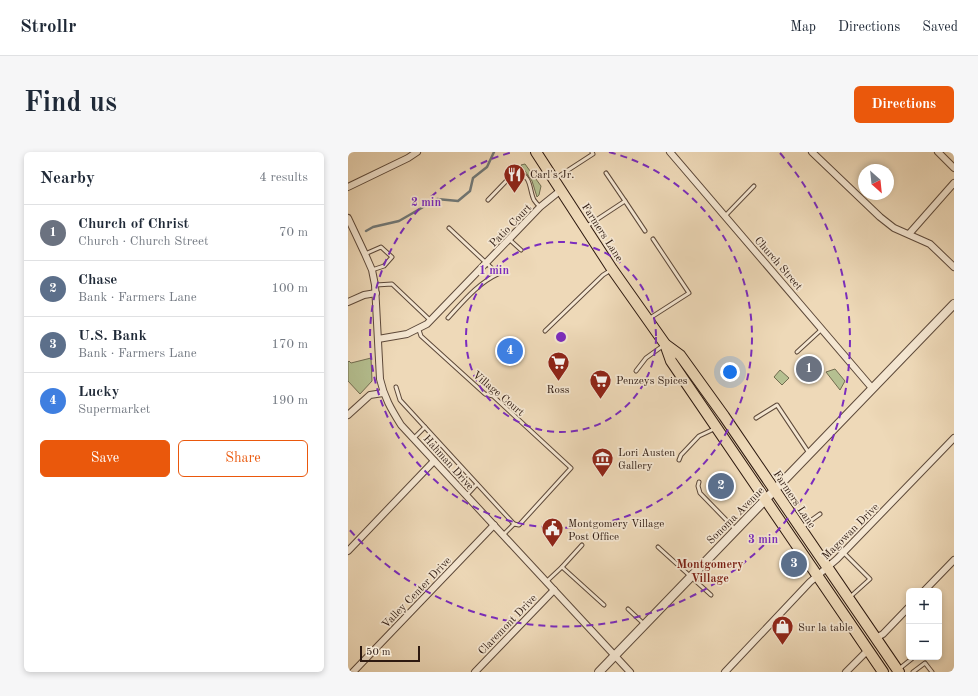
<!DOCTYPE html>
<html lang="en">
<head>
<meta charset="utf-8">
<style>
	:root { --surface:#fff; --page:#f6f6f7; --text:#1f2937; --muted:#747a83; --line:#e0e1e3; --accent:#ea580c }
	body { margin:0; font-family:"Old Standard TT",serif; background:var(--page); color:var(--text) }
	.controls { position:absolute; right:12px; bottom:12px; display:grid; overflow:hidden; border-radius:6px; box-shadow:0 2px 6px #0003 }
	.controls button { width:36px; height:36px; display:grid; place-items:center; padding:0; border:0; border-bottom:1px solid var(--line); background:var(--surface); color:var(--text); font:20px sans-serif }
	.compass { position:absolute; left:510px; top:12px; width:36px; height:36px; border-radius:50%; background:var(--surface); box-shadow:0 2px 6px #0003; rotate:153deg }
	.scale { position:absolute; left:12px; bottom:10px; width:60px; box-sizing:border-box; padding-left:4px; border:2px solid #2d1910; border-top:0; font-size:11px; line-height:14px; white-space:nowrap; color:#2d1910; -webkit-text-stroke:3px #f4e6d1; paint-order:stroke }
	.you { position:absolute; left:382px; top:220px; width:14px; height:14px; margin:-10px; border:3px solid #fff; border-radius:50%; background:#1a73e8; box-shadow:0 0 0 6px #1a73e833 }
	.badge { display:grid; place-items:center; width:26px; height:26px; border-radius:50%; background:var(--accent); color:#fff; font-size:13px; font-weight:700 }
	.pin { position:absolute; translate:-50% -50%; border:2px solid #fff; box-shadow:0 1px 4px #0006 }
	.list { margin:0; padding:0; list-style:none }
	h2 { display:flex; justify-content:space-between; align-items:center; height:52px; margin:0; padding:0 16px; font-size:17px }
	h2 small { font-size:13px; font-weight:400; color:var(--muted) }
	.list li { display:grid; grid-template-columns:26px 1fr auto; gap:12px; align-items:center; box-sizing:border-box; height:56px; padding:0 16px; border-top:1px solid var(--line) }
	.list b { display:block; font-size:15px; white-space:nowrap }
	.list p { margin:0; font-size:13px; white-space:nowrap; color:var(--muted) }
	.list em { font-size:13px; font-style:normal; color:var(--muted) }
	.actions { display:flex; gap:8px; padding:12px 16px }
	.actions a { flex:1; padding:9px 0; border:1px solid var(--accent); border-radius:6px; text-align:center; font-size:14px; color:var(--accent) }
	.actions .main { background:var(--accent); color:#fff }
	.map { position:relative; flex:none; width:606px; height:520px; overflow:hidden; border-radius:6px }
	header { display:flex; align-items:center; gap:24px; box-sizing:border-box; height:56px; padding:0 20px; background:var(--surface); border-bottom:1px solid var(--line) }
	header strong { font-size:19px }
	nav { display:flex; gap:22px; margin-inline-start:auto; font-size:14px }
	.intro { display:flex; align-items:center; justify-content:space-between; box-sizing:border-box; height:96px; padding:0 24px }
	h1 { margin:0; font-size:28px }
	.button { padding:10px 18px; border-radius:6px; background:var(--accent); color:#fff; font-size:14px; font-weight:700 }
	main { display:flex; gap:24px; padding:0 24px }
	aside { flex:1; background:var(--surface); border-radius:6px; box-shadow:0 2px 6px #0003 }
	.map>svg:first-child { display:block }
	.green { fill:#b5c091; stroke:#716c50 }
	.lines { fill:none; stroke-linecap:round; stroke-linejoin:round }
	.stream { stroke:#717876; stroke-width:2.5 }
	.service-casing { stroke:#5d493a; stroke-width:5 }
	.minor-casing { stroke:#5d493a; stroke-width:8 }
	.tertiary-casing { stroke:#5d493a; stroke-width:10 }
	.primary-casing { stroke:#2d1910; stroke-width:12 }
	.service { stroke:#f4e6d1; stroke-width:3 }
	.minor { stroke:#f4e6d1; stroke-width:6 }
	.tertiary { stroke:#f4e6d1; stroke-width:8 }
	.primary { stroke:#eed9b8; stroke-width:10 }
	.ring { fill:none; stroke:#7b2cbf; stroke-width:2; stroke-dasharray:7 5 }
	.labels { text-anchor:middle; stroke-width:3.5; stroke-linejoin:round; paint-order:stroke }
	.poi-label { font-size:11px; fill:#2d1910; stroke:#f4e6d1; text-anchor:start }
	.street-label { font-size:11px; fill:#2d1910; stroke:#f4e6d1 }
	.neighbourhood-label { font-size:12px; font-weight:bold; fill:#7a1f14; stroke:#f4e6d1 }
	.centre { fill:#7b2cbf; stroke:#f4e6d1; stroke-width:2 }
	.ring-label { font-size:12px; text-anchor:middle; font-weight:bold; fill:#7b2cbf; stroke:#f4e6d1; stroke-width:3.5; stroke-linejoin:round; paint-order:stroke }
</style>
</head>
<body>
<header>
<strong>Strollr</strong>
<nav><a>Map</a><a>Directions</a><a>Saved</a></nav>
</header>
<div class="intro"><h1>Find us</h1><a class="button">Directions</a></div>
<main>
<aside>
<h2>Nearby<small>4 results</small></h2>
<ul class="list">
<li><span class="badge" style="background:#6b7280">1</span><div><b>Church of Christ</b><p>Church · Church Street</p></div><em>70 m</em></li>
<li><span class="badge" style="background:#5c6f8a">2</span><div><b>Chase</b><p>Bank · Farmers Lane</p></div><em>100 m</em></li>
<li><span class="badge" style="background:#5c6f8a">3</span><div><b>U.S. Bank</b><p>Bank · Farmers Lane</p></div><em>170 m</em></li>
<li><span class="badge" style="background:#3f7fe0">4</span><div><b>Lucky</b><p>Supermarket</p></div><em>190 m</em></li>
</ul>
<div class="actions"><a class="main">Save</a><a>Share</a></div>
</aside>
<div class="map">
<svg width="606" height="520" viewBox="0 0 606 520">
	<rect width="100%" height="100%" fill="#eed9b8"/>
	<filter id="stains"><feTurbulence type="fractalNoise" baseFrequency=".005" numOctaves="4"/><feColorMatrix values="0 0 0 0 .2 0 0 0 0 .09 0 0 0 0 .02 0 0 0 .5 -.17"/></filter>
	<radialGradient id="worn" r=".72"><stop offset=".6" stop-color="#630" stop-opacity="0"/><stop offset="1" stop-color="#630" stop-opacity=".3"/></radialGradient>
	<!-- green -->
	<g class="green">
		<path d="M177,12L193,34L191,43L189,45L184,29L173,13Z"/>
		<path d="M23,206L24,229L12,242L0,229V210L1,209L3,211Z"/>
		<path d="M487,217L497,229L492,238L478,220Z"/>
		<path d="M432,218L441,226L434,233L426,225Z"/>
	</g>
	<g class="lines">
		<!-- stream -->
		<path class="stream" d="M18,79L25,75L51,69L89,47L110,49L122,39L125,26L139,15L146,0"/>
		<defs>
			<g id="service">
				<path d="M258,21L277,49"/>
				<path d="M208,26L245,2L244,0"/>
				<path d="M140,48L164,23L171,21C184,25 181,38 186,48C188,51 190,53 192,55"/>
				<path d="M377,64L406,34"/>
				<path d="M239,74L277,49L297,79"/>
				<path d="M162,88L173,98"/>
				<path d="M17,102L33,95L44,105L36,114L24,118"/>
				<path d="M28,133L44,132L83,169"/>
				<path d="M100,166C114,151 130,131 150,122L101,76"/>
				<path d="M302,166L341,141L305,87"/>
				<path d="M71,178L73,184L137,242L145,244L223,316L171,373L166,372L155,383"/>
				<path d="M197,179L255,123L263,118"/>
				<path d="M449,200L474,177"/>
				<path d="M288,219L298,206L316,193"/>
				<path d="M48,235L52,248L166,372"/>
				<path d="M408,266L429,253L461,301"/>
				<path d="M66,286L77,275"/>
				<path d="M331,308L333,303L351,284L366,277"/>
				<path d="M351,330L350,334L352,341L387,377"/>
				<path d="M118,344L129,332"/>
				<path d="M454,375L472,362"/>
				<path d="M310,395L363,443"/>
				<path d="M496,401L522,427L502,445"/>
				<path d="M214,415L234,393"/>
				<path d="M198,430L214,415L256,453"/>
				<path d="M280,457L296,472"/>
				<path d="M551,517L566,505"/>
				<path d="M565,520L577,511L584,520"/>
			</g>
			<g id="minor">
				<path d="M322,0L524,236"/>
				<path d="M464,0L532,65L546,76L582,92L606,115"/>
				<path d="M590,0L606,16"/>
				<path d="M0,35L60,6L69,0"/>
				<path d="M0,66L17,102L24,118L27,133L32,227C36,245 43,257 53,273L282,520"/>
				<path d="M561,82L606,31"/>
				<path d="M0,150L16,143L28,141"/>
				<path d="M30,187L59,182L79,172L192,55L213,38"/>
				<path d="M0,263L22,243L35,241"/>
				<path d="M0,399L86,309"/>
				<path d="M576,439L606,408"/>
				<path d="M528,486L535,482L561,455"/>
				<path d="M5,520L146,373"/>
				<path d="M127,520L206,438"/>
				<path d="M377,520L462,430L489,407L606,286"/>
				<path d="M498,520L520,498"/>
			</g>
			<path id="tertiary" d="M251,520L606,152"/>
			<g id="primary">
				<path d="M188,0L264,117L317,192L332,203L376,264L551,520"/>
				<path d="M317,192L323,209L535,520"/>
			</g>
		</defs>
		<!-- service casing -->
		<use href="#service" class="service-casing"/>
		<!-- minor casing -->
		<use href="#minor" class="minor-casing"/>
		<!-- tertiary casing -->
		<use href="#tertiary" class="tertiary-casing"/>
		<!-- primary casing -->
		<use href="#primary" class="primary-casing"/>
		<!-- service -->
		<use href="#service" class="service"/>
		<!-- minor -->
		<use href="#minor" class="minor"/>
		<!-- tertiary -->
		<use href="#tertiary" class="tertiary"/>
		<!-- primary -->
		<use href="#primary" class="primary"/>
	</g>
	<!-- distance rings -->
	<g class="ring">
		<circle cx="213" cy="185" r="95"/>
		<path d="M261 0A191 191 0 1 1 165 0"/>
		<path d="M432 1A286 286 0 0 1 0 376"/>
	</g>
	<!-- icons -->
	<defs>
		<symbol id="restaurant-pin" viewBox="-11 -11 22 30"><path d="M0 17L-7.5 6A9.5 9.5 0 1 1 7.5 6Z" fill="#8f2418" stroke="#f4e6d1"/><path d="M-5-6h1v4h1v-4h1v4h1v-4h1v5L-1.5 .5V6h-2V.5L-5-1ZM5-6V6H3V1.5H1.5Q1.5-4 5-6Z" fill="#fff"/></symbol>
		<symbol id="supermarket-pin" viewBox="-11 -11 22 30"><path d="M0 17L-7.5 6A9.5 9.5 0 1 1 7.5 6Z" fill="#8f2418" stroke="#f4e6d1"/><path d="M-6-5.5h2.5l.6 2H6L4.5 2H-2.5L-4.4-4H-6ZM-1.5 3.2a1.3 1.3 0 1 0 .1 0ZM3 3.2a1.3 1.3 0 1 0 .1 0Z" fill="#fff"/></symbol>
		<symbol id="museum-pin" viewBox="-11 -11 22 30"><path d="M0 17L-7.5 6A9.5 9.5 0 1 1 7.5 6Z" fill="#8f2418" stroke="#f4e6d1"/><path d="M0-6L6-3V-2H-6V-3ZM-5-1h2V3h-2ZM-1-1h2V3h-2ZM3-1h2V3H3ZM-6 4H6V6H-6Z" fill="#fff"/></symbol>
		<symbol id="civic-pin" viewBox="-11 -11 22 30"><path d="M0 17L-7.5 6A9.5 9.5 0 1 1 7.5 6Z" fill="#8f2418" stroke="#f4e6d1"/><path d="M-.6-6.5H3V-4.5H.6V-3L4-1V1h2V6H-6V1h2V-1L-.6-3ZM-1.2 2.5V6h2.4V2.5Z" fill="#fff"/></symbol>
		<symbol id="shop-pin" viewBox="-11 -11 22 30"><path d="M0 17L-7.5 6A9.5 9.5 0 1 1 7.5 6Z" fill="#8f2418" stroke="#f4e6d1"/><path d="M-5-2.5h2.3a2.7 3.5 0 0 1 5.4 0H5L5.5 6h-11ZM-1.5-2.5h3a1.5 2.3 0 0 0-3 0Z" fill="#fff"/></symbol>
	</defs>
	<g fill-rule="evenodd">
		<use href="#restaurant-pin" x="154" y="10" width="25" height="34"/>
		<use href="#supermarket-pin" x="198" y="198" width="25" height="34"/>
		<use href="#supermarket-pin" x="240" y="216" width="25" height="34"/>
		<use href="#museum-pin" x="242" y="294" width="25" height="34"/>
		<use href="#civic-pin" x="192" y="364" width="25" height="34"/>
		<use href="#shop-pin" x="422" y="462" width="25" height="34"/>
	</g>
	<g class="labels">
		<!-- poi labels -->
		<g class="poi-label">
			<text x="182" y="26">Carl's Jr.</text>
			<text x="268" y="232">Penzeys Spices</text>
			<text x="210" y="241" text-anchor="middle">Ross</text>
			<text x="270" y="304">Lori Austen<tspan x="270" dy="13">Gallery</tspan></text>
			<text x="220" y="375">Montgomery Village<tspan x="220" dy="13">Post Office</tspan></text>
			<text x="450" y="479">Sur la table</text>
		</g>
		<!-- street labels -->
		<g class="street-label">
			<text transform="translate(162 73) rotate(-46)" y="4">Patio Court</text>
			<text transform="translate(255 80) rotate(57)" y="4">Farmers Lane</text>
			<text transform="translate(431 111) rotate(49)" y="4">Church Street</text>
			<text transform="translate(151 241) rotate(40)" y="4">Village Court</text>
			<text transform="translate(101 310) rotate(48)" y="4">Hahman Drive</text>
			<text transform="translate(447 347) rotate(56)" y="4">Farmers Lane</text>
			<text transform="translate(387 363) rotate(-45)" y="4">Sonoma Avenue</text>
			<text transform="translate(502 379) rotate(-45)" y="4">Magowan Drive</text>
			<text transform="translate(68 440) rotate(-46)" y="4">Valley Center Drive</text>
			<text transform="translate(159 472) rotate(-46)" y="4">Claremont Drive</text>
		</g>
		<!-- neighbourhood labels -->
		<g class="neighbourhood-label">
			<text x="362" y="416">Montgomery<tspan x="362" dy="14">Village</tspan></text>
		</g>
	</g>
	<circle cx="213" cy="185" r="6" class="centre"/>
	<g class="ring-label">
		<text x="78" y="54">2 min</text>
		<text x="146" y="122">1 min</text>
		<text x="415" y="391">3 min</text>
	</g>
	<rect width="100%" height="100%" filter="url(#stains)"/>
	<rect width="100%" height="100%" fill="url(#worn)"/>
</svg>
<div class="controls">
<button>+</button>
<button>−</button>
</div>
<svg class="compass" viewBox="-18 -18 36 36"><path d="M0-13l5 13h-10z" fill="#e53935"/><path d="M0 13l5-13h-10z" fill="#747a83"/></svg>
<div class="scale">50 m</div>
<div class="you"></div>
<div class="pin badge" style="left:461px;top:217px;background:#6b7280">1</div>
<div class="pin badge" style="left:373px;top:334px;background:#5c6f8a">2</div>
<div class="pin badge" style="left:446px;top:412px;background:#5c6f8a">3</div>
<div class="pin badge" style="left:162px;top:199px;background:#3f7fe0">4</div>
</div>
</main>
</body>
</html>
